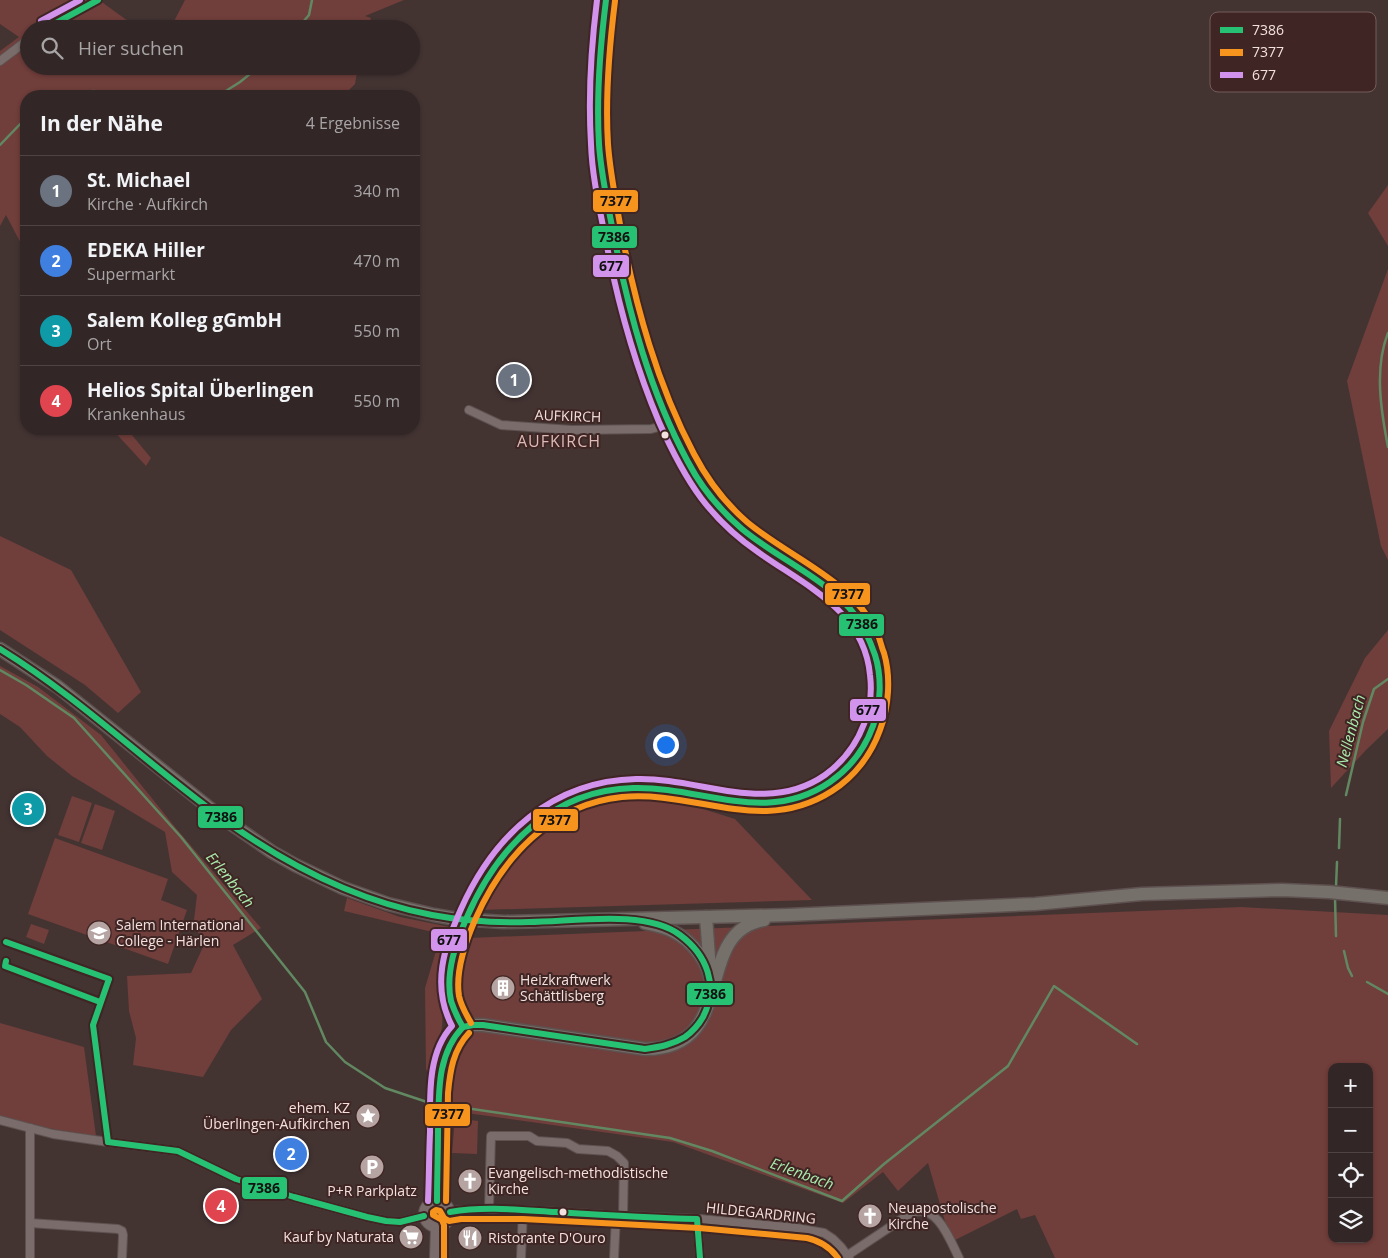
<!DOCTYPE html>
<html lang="de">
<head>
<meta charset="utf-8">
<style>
	:root { --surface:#322726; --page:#3a2f2e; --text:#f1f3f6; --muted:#a8a5a7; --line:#4d4443; --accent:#d93025 }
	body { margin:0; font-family:"Open Sans",sans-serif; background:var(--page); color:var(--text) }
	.controls { position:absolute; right:15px; bottom:15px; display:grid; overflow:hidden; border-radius:10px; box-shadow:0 1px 4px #0004 }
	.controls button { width:45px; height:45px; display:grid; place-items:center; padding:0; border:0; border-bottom:1px solid var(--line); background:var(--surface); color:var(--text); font:25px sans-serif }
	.you { position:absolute; left:665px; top:744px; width:18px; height:18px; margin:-12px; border:4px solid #fff; border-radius:50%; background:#1a73e8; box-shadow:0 0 0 8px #1a73e833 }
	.badge { display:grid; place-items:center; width:32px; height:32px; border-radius:50%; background:var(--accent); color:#fff; font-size:16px; font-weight:700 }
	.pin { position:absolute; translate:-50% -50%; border:2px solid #fff; box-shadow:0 1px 5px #0006 }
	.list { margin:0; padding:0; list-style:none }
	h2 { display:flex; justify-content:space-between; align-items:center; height:65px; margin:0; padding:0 20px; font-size:21px }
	h2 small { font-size:16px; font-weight:400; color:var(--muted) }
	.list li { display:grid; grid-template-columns:32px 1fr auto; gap:15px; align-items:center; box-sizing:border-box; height:70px; padding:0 20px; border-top:1px solid var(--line) }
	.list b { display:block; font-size:19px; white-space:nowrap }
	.list p { margin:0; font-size:16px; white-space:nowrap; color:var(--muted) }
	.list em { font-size:16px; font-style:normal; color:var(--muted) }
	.icon { flex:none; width:28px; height:28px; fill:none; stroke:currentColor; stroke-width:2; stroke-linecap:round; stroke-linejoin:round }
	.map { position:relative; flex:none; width:1388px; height:1258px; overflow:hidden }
	.search { position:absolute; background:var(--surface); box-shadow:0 1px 4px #0004; left:20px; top:20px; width:400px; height:55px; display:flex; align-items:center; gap:12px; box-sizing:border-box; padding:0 18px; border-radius:28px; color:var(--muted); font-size:19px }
	.panel { position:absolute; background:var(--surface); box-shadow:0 1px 4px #0004; left:20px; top:90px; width:400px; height:345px; border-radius:20px }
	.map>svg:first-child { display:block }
	.green { fill:#703e3b; fill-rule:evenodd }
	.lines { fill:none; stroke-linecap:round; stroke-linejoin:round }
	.stream { stroke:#628862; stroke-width:2.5 }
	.minor-casing { stroke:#5e514f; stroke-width:10 }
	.tertiary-casing { stroke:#5e514f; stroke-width:12 }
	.primary-casing { stroke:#5e514f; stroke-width:15 }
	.minor { stroke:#796c6b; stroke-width:8 }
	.tertiary { stroke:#796c6b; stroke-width:10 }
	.primary { stroke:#75706a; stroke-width:12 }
	.tertiary-bridge-casing { stroke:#5e514f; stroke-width:12; stroke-linecap:butt }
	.tertiary-bridge { stroke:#796c6b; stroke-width:10 }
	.bus-1-casing { stroke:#3f2523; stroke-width:10 }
	.bus-2-casing { stroke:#3f2523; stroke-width:10 }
	.bus-3-casing { stroke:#3f2523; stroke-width:10 }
	.bus-1 { stroke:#26c172; stroke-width:6 }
	.bus-2 { stroke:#f7941d; stroke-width:6 }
	.bus-3 { stroke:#d193ec; stroke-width:6 }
	.bus-dot { fill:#f3e1df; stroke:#3f2523; stroke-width:2 }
	.labels { text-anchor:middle; stroke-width:4; stroke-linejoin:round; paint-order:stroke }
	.street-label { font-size:14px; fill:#f3e1df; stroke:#3f2523 }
	.poi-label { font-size:14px; fill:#f3e1df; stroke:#3f2523; text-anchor:start }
	.water-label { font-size:15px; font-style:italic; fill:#aaecad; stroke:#3f2523 }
	.quarter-label { font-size:16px; letter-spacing:1px; fill:#ddbbb8; stroke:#3f2523 }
	.key { fill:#3f2523; stroke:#755d5b; stroke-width:1 }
	.key-label { font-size:14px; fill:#f3e1df }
	.line-badge { stroke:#3f2523; stroke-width:2 }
	.pale-badge-label { font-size:14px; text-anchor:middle; font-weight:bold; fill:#111 }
</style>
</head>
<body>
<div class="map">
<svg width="1388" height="1258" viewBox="0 0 1388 1258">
	<rect width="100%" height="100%" fill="#433432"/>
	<!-- green -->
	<g class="green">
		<path d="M0,0H99L139,29H29V66H358L355,84L343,96H26V253L6,215L0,226V51L19,37L0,24Z"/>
		<path d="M185,0H404L365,16L371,18L368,29H170Z"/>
		<path d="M1388,185V246L1368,213Z"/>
		<path d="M1388,269V560L1381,546L1347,381Z"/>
		<path d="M112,429H127L151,458L146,466Z"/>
		<path d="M0,536L71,570L141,692L118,713L85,685L0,630Z"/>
		<path d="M1388,630V729L1366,750L1331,788L1329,731L1365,658Z"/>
		<path d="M0,666L38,687L101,735L175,827L261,928L233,945L262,999L231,1030L203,1077L133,1065L136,1038L129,1011L127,976L191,973L203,947L194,920L197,895L172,872L165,832L72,776L47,756L20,727L0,714Z"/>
		<path d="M644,793L689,799L700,808L735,819L812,900L479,910L499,870L517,848L542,825L563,811L590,799Z"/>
		<path d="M72,796L92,803L79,842L58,835Z"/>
		<path d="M95,804L115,811L102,850L81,843Z"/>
		<path d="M55,838L168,879L161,900L187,910L168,964L28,914Z"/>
		<path d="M347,898L400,917L455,928L444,978L442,1027L432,1081L426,1069L425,988L441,934L344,911Z"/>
		<path d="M1241,907L1388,915V1258H1055L1035,1215L1021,1219L1017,1209L951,1242L928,1163L898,1191L883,1172L843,1203L673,1142L445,1110L457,1057L472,1032L459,983L469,938ZM1332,1067H1369V1239H1332Z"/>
		<path d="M31,924L49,930L44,944L26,937Z"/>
		<path d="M0,1023L84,1047L96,1136L47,1128L0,1116Z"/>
		<path d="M455,1118L478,1121L477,1154L452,1153Z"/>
	</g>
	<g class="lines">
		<!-- stream -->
		<g class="stream">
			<path d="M297,29L309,15L312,0"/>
			<path d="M55,96L59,94L94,91L112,96"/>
			<path d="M218,96L240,82L260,66"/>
			<path d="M0,145L26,118"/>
			<path d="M1388,333C1374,368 1381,411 1388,447"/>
			<path d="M0,670L26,685L74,718L181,837L305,992L326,1042L345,1062L385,1088L430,1103"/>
			<path d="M1346,795L1363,722L1374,689L1388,679"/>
			<path d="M1339,848L1340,819"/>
			<path d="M1336,887L1337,862"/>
			<path d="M1335,898L1336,936"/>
			<path d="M1344,951L1348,968L1352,976"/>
			<path d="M1367,982L1388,994"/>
			<path d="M445,1105L670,1138L712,1151L842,1201L884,1164L1008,1066L1054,986L1137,1044"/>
		</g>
		<defs>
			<g id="minor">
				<path d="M45,29L98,0"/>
				<path d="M0,61L29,39"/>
				<path d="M469,410L501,425L572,430L651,429L670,424"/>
				<path d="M0,1120L53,1134L108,1142L178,1151L236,1179L294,1197L367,1217L386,1221L400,1222L424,1216"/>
				<path d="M30,1128V1258"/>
				<path d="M489,1209L491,1136H529L537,1141L567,1143L578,1149L608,1151L617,1156L624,1163L623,1216"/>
				<path d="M450,1212L460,1210H523L623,1216L700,1219L796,1228L824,1233L833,1239L841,1247L849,1258"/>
				<path d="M697,1219L700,1258"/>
				<path d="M30,1223L118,1229L122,1231L123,1235L122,1258"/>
				<path d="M848,1255L911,1213C937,1202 950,1240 959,1258"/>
				<path d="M521,1258L523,1210"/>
				<path d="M614,1258L616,1216"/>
			</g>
			<g id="tertiary">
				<path d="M476,899C502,851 543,802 601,792C620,788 640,788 659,789C687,790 715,799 743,802C789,807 836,790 861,749C884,713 887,663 864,625C830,573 758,554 718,506C688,469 669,423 653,379C634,327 621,275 611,221C606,193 600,165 599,137C597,91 600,45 606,0"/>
				<path d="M437,1201L439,1093C441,1069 444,1044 463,1027C443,993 449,973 460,938"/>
				<circle cx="437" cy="1214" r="13"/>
				<path d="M435,1258L436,1227"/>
			</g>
			<g id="primary">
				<path d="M0,649L58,687L217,814L272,852L295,865L343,888L388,904L434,915L457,919L504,922L788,915L1035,904L1142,894L1282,890L1329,892L1388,898"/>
				<path d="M706,917L710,970"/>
				<path d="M645,923C654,925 664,927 672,931C693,941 711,964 711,987"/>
				<path d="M463,1027L473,1025H483L645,1049C741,1049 690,933 764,920"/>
			</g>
		</defs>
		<!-- minor casing -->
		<use href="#minor" class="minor-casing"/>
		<!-- tertiary casing -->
		<use href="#tertiary" class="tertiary-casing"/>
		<!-- primary casing -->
		<use href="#primary" class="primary-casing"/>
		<!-- minor -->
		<use href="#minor" class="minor"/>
		<!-- tertiary -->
		<use href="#tertiary" class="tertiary"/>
		<!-- primary -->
		<use href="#primary" class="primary"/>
		<defs>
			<path id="tertiary-bridge" d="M460,938L476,899"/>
		</defs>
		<!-- tertiary-bridge casing -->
		<use href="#tertiary-bridge" class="tertiary-bridge-casing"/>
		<!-- tertiary-bridge -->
		<use href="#tertiary-bridge" class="tertiary-bridge"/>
		<defs>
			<g id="bus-1">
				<path d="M45,29L98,0"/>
				<path d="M0,649C83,700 151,768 230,824C291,867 358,901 432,915C464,921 497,923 529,922C572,922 645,909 680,935C707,955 719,986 703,1017C699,1024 692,1032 685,1037C672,1045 659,1047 645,1049L483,1025H473L463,1027"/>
				<path d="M6,942L109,979L93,1025L108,1142"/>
				<path d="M6,961L5,966L100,1002"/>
				<path d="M463,1027C458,1019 454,1010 451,1001C445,973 456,942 467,917C498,846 553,790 633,788C702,786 766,826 830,782C850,768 865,748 873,726C881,704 882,677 875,655C870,641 865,628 856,616C826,578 778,559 742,529C720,510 701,487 688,462C650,392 629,314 614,236C608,206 601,175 599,144C596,96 600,48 606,0"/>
				<path d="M108,1142L178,1151L236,1179L294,1197L367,1217L386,1221L400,1222L424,1216"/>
				<path d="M437,1201C437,1178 438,1155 438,1132C439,1095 436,1055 463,1027"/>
				<path d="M450,1212C485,1206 521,1210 556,1212C603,1215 650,1218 697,1219L700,1258"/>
			</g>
			<g id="bus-2">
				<path d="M471,1023C466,1014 461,1006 459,996C455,971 465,943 475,920C502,858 551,804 622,797C696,790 762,836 832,791C854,777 871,755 880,730C889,706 891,677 884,653C881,646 880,639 877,632C851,579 790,558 747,522C725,503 707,479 694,454C657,384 636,307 621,230C616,201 610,173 608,144C605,97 609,49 615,1"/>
				<path d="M446,1201L448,1093C450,1071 453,1050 469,1033"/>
				<path d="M444,1258V1225L442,1220L433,1215V1212L436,1210L440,1211L444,1218L449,1221L461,1219H523L699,1228L807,1238C821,1241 830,1247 838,1258"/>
			</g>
			<g id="bus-3">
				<path d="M41,21L80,0"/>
				<path d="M428,1201C429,1178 429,1155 430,1132C430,1097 427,1053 452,1026C431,986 444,947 461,909C494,835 552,781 636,779C700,777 766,816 825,775C843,762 856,745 864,724C870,709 872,691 870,675C864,610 804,585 758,552C736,537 717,519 701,498C684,475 671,449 659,422C634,363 617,300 605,236C599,206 592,175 591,144C588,96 591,48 597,0"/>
			</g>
		</defs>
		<!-- bus-1 casing -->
		<use href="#bus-1" class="bus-1-casing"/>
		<!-- bus-2 casing -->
		<use href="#bus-2" class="bus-2-casing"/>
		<!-- bus-3 casing -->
		<use href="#bus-3" class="bus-3-casing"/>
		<!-- bus-1 -->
		<use href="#bus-1" class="bus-1"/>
		<!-- bus-2 -->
		<use href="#bus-2" class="bus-2"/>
		<!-- bus-3 -->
		<use href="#bus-3" class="bus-3"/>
	</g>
	<!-- icons -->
	<defs>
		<symbol id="school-disc" viewBox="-11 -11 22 22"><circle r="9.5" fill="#b5a4a2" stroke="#3f2523"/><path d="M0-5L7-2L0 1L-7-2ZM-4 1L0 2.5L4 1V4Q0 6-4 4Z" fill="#fff"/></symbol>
		<symbol id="building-disc" viewBox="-11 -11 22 22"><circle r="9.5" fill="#b5a4a2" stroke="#3f2523"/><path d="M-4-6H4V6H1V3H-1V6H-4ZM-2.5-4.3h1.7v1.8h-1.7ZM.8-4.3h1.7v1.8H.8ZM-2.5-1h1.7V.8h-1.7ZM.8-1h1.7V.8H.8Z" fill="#fff"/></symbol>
		<symbol id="sight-disc" viewBox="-11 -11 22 22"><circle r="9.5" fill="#b5a4a2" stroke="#3f2523"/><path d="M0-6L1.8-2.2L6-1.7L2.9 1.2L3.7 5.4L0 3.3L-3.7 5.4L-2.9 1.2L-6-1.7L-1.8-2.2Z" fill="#fff"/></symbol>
		<symbol id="parking-disc" viewBox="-11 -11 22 22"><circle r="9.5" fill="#b5a4a2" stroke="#3f2523"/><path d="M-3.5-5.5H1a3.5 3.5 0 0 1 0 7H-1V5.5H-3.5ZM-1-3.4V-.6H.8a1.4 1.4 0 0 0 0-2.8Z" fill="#fff"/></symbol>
		<symbol id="church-disc" viewBox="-11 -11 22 22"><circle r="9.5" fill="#b5a4a2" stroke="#3f2523"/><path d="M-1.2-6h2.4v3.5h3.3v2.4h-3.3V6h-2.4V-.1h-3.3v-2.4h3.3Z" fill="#fff"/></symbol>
		<symbol id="supermarket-disc" viewBox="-11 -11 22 22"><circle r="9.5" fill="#b5a4a2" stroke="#3f2523"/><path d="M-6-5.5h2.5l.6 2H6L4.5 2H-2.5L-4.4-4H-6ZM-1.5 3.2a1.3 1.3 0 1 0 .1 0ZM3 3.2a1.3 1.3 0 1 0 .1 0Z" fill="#fff"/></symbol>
		<symbol id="restaurant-disc" viewBox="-11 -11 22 22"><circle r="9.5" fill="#b5a4a2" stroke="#3f2523"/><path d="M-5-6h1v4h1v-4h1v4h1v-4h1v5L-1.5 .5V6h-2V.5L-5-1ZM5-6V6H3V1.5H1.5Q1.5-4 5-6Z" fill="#fff"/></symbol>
	</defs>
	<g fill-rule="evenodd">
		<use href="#school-disc" x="85" y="919" width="28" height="28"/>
		<use href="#building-disc" x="489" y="974" width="28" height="28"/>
		<use href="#sight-disc" x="354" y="1102" width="28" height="28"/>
		<use href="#parking-disc" x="358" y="1153" width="28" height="28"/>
		<use href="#church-disc" x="456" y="1167" width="28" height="28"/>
		<use href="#church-disc" x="856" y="1202" width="28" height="28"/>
		<use href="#supermarket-disc" x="397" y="1223" width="28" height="28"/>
		<use href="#restaurant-disc" x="456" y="1224" width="28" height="28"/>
	</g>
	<!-- markers -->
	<g class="bus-dot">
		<circle cx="665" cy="435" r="4.5"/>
		<circle cx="563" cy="1212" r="4.5"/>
	</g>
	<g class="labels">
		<!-- street labels -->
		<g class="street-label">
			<text transform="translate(568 416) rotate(2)" y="5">AUFKIRCH</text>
			<text transform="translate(761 1213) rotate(6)" y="5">HILDEGARDRING</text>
		</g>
		<!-- poi labels -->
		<g class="poi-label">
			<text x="116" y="930">Salem International<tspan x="116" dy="16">College - Härlen</tspan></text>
			<text x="520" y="985">Heizkraftwerk<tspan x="520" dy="16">Schättlisberg</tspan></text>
			<text x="350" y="1113" text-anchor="end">ehem. KZ<tspan x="350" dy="16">Überlingen-Aufkirchen</tspan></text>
			<text x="488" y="1178">Evangelisch-methodistische<tspan x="488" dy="16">Kirche</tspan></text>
			<text x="372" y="1196" text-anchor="middle">P+R Parkplatz</text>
			<text x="888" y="1213">Neuapostolische<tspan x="888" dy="16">Kirche</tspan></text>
			<text x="394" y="1242" text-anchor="end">Kauf by Naturata</text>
			<text x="488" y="1243">Ristorante D'Ouro</text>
		</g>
		<!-- water labels -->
		<g class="water-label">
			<text transform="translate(1351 731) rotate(-75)" y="5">Nellenbach</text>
			<text transform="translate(230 880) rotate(51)" y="5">Erlenbach</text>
			<text transform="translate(802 1174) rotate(20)" y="5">Erlenbach</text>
		</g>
		<!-- quarter labels -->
		<g class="quarter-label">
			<text x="559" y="447">AUFKIRCH</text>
		</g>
	</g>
	<!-- legend -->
	<rect x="1210" y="12" width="166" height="80" rx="8" class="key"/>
	<rect x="1220" y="27" width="23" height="6" fill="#26c172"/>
	<rect x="1220" y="49" width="23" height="7" fill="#f7941d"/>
	<rect x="1220" y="72" width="23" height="6" fill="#d193ec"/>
	<g class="key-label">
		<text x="1252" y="35">7386</text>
		<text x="1252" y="57">7377</text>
		<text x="1252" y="80">677</text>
	</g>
	<g class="line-badge">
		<rect x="592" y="189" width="47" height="24" rx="5" fill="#f7941d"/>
		<rect x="591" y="225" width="47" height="24" rx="5" fill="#26c172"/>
		<rect x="592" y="254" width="38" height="24" rx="5" fill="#d193ec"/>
		<rect x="824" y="582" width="47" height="24" rx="5" fill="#f7941d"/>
		<rect x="838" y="613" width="47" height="24" rx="5" fill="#26c172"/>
		<rect x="849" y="698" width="38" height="24" rx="5" fill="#d193ec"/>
		<rect x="197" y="805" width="47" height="24" rx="5" fill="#26c172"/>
		<rect x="532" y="808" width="47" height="24" rx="5" fill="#f7941d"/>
		<rect x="430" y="928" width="38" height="24" rx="5" fill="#d193ec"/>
		<rect x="686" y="982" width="48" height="24" rx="5" fill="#26c172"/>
		<rect x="424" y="1103" width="47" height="24" rx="5" fill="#f7941d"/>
		<rect x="241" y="1176" width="47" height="24" rx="5" fill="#26c172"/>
	</g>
	<g class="pale-badge-label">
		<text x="616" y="206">7377</text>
		<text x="614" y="242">7386</text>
		<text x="611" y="271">677</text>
		<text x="848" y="599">7377</text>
		<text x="862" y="629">7386</text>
		<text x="868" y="715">677</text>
		<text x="221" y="822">7386</text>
		<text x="555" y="825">7377</text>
		<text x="449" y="945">677</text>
		<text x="710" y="999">7386</text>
		<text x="448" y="1119">7377</text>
		<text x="264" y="1193">7386</text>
	</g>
</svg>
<div class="controls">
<button>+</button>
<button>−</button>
<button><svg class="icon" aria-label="locate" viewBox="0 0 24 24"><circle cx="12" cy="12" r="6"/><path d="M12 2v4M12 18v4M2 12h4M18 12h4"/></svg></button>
<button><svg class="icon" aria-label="layers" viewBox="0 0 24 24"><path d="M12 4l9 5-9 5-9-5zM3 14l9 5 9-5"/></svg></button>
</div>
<div class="you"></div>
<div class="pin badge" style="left:514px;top:380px;background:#6b7280">1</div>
<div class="pin badge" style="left:291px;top:1154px;background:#3f7fe0">2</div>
<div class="pin badge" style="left:28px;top:809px;background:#0f9aa8">3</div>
<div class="pin badge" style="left:221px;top:1206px;background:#e0444e">4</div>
<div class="search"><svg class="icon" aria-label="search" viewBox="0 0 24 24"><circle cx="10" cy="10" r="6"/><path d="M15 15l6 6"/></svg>Hier suchen</div>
<section class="panel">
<h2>In der Nähe<small>4 Ergebnisse</small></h2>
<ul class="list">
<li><span class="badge" style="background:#6b7280">1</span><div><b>St. Michael</b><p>Kirche · Aufkirch</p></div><em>340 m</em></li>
<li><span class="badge" style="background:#3f7fe0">2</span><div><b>EDEKA Hiller</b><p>Supermarkt</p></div><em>470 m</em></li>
<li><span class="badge" style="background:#0f9aa8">3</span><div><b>Salem Kolleg gGmbH</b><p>Ort</p></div><em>550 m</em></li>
<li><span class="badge" style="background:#e0444e">4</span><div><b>Helios Spital Überlingen</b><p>Krankenhaus</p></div><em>550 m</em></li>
</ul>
</section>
</div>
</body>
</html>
